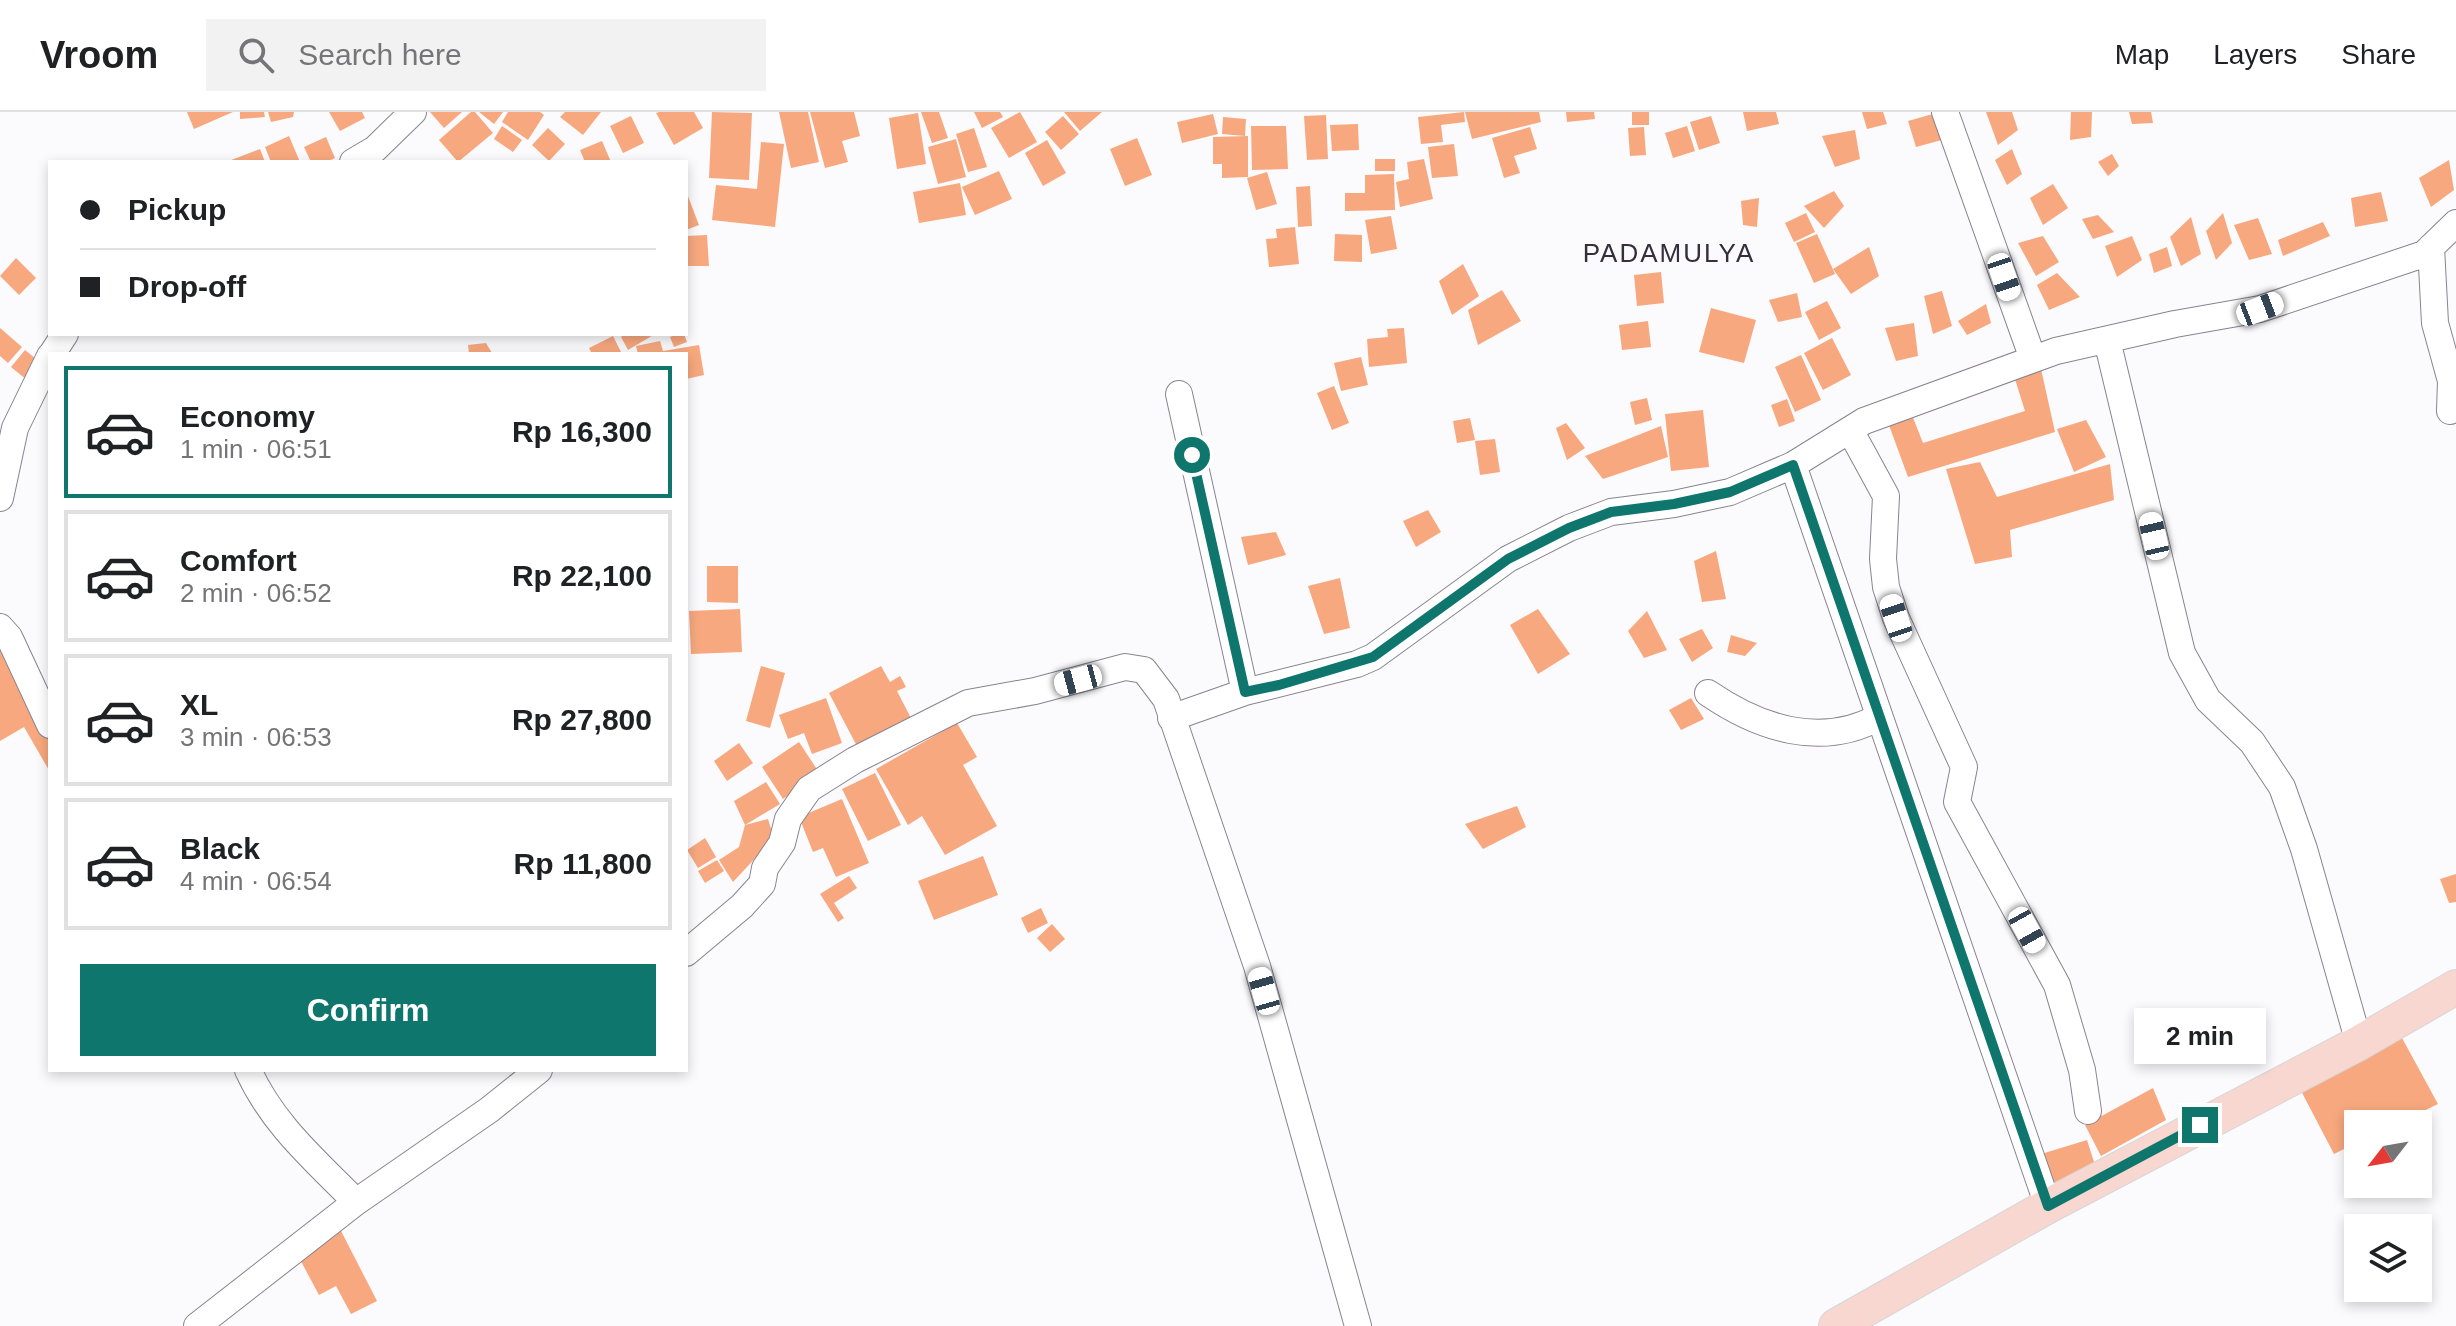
<!DOCTYPE html>
<html lang="en">
<head>
<meta charset="utf-8">
<style>
	:root { --surface:#fff; --page:#f2f2f2; --text:#202124; --muted:#757577; --line:#e0e0e0; --accent:#0f766e }
	body { margin:0; font-family:Arial,sans-serif; background:var(--page); color:var(--text); height:100vh; display:flex; flex-direction:column; font-size:30px; white-space:nowrap }
	* { box-sizing:border-box; margin:0 }
	p { font-size:26px; color:var(--muted) }
	.icon { flex:none; width:44px; height:44px; fill:none; stroke:currentColor; stroke-width:2; stroke-linecap:round; stroke-linejoin:round }
	.map { position:relative; flex:1; overflow:hidden }
	.side { position:absolute; left:48px; top:240px; width:640px; height:720px; display:flex; flex-direction:column; background:var(--surface); border-radius:0px; box-shadow:0 4px 12px #0003 }
	.side>* { flex:none }
	.banner { position:absolute; left:48px; top:48px; width:640px; height:176px; border-radius:0px; box-shadow:0 4px 12px #0003; display:grid; align-content:center; height:176px; padding:0 32px; background:var(--surface) }
	.needle { width:52px; rotate:239deg }
	.buttons { position:absolute; left:2344px; top:998px; display:grid; gap:16px }
	.buttons a { display:grid; place-items:center; width:88px; height:88px; border-radius:0px; background:var(--surface); box-shadow:0 4px 12px #0003; font-size:40px }
	.end { position:absolute; width:36px; height:36px; margin:-18px; border:10px solid #0f766e; background:#fff; box-shadow:0 0 0 4px #fff }
	.from { border-radius:50% }
	.bubble { position:absolute; height:56px; border-radius:0px; background:var(--surface); box-shadow:0 4px 12px #0003; font-size:26px; font-weight:600; line-height:56px; text-align:center }
	.car { position:absolute; width:24px; height:48px; margin:-24px -12px; border-radius:10px; box-shadow:0 0 6px 2px #0007; background:linear-gradient(#fff 24%,#345 0 40%,#fff 0 76%,#345 0 86%,#fff 0) }
	.banner b { display:flex; align-items:center; gap:28px; height:76px; font-size:30px }
	.banner b+b { border-top:2px solid var(--line) }
	.banner i { width:20px; height:20px; background:var(--text) }
	ul { padding:14px 0 0; list-style:none }
	li { display:flex; align-items:center; gap:24px; height:132px; margin:0 16px 12px; padding:0 16px; border:4px solid var(--line); border-radius:0px }
	li div { flex:1 }
	li b { display:block; font-size:30px }
	li em { font-style:normal; font-weight:600 }
	li.current { border-color:var(--accent) }
	li>.icon { width:72px; height:72px; stroke-width:1.5 }
	.cta { display:flex; gap:16px; margin-top:auto; padding:16px 32px }
	.cta a { flex:1; height:92px; border-radius:0px; background:var(--accent); color:#fff; font-size:32px; font-weight:600; line-height:92px; text-align:center }
	header { display:flex; align-items:center; gap:48px; box-sizing:border-box; height:112px; padding:0 40px; background:var(--surface); border-bottom:2px solid var(--line) }
	header strong { font-size:38px }
	nav { display:flex; gap:44px; margin-inline-start:auto; font-size:28px }
	.search { width:560px; height:72px; background:var(--page); display:flex; align-items:center; gap:20px; box-sizing:border-box; padding:0 28px; border-radius:0px; color:var(--muted); font-size:30px }
	.map>svg:first-child { display:block }
	.building { fill:#f7a87e }
	.lines { fill:none; stroke-linecap:round; stroke-linejoin:round }
	.minor-casing { stroke:#898391; stroke-width:28 }
	.major-casing { stroke:#d6d6d7; stroke-width:36 }
	.minor { stroke:#fff; stroke-width:26 }
	.major { stroke:#f8d7d0; stroke-width:34 }
	.route { stroke:#0f766e; stroke-width:10 }
	.labels { text-anchor:middle; stroke-width:8; stroke-linejoin:round; paint-order:stroke }
	.quarter-label { font-size:26px; letter-spacing:2px; fill:#342f3b; stroke:#fbfafd }
</style>
</head>
<body>
<header>
<strong>Vroom</strong>
<div class="search"><svg class="icon" aria-label="search" viewBox="0 0 24 24"><circle cx="10" cy="10" r="6"/><path d="M15 15l6 6"/></svg>Search here</div>
<nav><a>Map</a><a>Layers</a><a>Share</a></nav>
</header>
<div class="map">
<svg width="2456" height="1214" viewBox="0 0 2456 1214">
	<rect width="100%" height="100%" fill="#fbfafd"/>
	<path class="building" d="M187,0H233L194,17Z
		M240,0H264L265,5L240,7Z
		M268,0H294L293,5L271,10Z
		M329,0H362L365,6L340,19Z
		M430,0H462L444,16Z
		M471,0H475L493,21L458,50L439,28Z
		M479,0H503L494,12Z
		M508,0H540L544,3L528,28L502,10Z
		M565,0H601L583,23L560,5Z
		M659,0H694L703,16L674,33L656,1Z
		M712,0L752,1L749,68L709,66Z
		M779,0H808L819,50L791,56Z
		M810,0H854L860,24L842,29L848,50L825,56Z
		M921,0H939L948,26L932,31Z
		M974,0H1000L1003,5L982,16Z
		M1020,0L1037,30L1009,46L991,16Z
		M1064,0H1102L1080,19Z
		M1464,0L1465,10L1441,13L1443,30L1421,32L1418,5Z
		M1465,0H1539L1541,10L1472,27Z
		M1566,0H1594L1595,7L1567,10Z
		M1632,0H1649V13H1632Z
		M1743,0H1776L1779,12L1747,19Z
		M1862,0H1883L1887,12L1867,17Z
		M1940,0L1949,26L1916,35L1908,9Z
		M1986,0H2012L2018,18L1998,33Z
		M2071,0H2092L2091,25L2070,28Z
		M2129,0H2151L2153,11L2132,12Z
		M918,1L926,52L897,57L889,6Z
		M1213,2L1218,22L1182,31L1177,10Z
		M1326,3L1328,47L1307,48L1304,4Z
		M631,4L644,31L623,41L610,14Z
		M1063,4L1079,22L1061,38L1045,20Z
		M1711,4L1720,31L1699,38L1690,10Z
		M1223,5L1246,7L1245,24L1222,22Z
		M1358,12L1359,38L1332,39L1330,13Z
		M502,14L522,28L513,40L494,27Z
		M1251,14H1286L1288,57L1252,58Z
		M1687,14L1695,39L1673,46L1665,21Z
		M1530,15L1537,37L1514,44L1520,61L1504,66L1492,26Z
		M1644,15L1646,43L1630,44L1628,16Z
		M548,16L565,32L549,49L532,33Z
		M974,16L987,55L968,60L956,22Z
		M1855,18L1860,47L1835,55L1822,24Z
		M289,24L300,50H271L265,35Z
		M1248,24V65L1222,66V52H1213V25Z
		M326,25L335,46L326,50H311L304,35Z
		M1137,26L1152,63L1125,74L1110,37Z
		M956,27L966,65L938,72L928,35Z
		M1047,28L1066,61L1043,74L1025,41Z
		M602,29L611,50H585L580,38Z
		M761,30L784,32L775,115L712,108L716,73L757,77Z
		M1454,32L1458,64L1432,66L1428,35Z
		M260,37L265,50H226Z
		M2012,37L2022,62L2007,73L1995,48Z
		M2112,42L2119,54L2108,64L2098,50Z
		M1375,47H1395V59H1375Z
		M1424,47L1433,87L1400,95L1396,70L1409,67L1407,50Z
		M2449,48L2454,78L2431,95L2419,66Z
		M999,59L1012,87L975,103L962,75Z
		M1267,60L1277,92L1256,98L1247,66Z
		M1394,62L1395,98L1345,99V81H1365V63Z
		M960,71L966,103L919,111L913,80Z
		M2053,72L2068,96L2043,113L2030,86Z
		M1310,74L1312,114L1298,115L1296,75Z
		M686,79L699,113L686,118Z
		M1834,79L1844,94L1824,116L1804,94Z
		M2381,80L2388,109L2355,115L2351,86Z
		M1759,86L1757,115L1743,113L1741,89Z
		M1806,101L1815,120L1794,130L1785,111Z
		M2223,101L2232,131L2216,148L2206,119Z
		M2098,103L2114,120L2093,127L2082,107Z
		M1391,104L1397,137L1371,142L1365,108Z
		M2191,105L2201,142L2181,154L2170,125Z
		M2258,106L2272,142L2249,148L2234,113Z
		M2323,110L2330,124L2283,144L2278,128Z
		M1295,115L1299,152L1269,155L1266,127L1277,126L1276,117Z
		M1335,122L1362,123V150L1334,149Z
		M1817,122L1835,162L1814,171L1796,131Z
		M707,123L709,154H686V124Z
		M2043,124L2059,150L2036,164L2018,131Z
		M2132,124L2142,148L2117,165L2105,134Z
		M1869,135L1879,164L1851,182L1833,157Z
		M2167,135L2172,154L2154,161L2149,142Z
		M16,146L36,166L19,183L0,164Z
		M1463,152L1479,184L1452,203L1439,169Z
		M1661,160L1664,191L1637,194L1634,163Z
		M2057,161L2080,185L2049,198L2037,173Z
		M1502,178L1521,209L1478,233L1468,198Z
		M1942,179L1952,214L1933,222L1924,184Z
		M1797,181L1802,205L1778,210L1769,188Z
		M1827,189L1841,216L1819,228L1805,200Z
		M1986,192L1991,211L1967,223L1958,209Z
		M1711,196L1756,208L1744,251L1699,240Z
		M1648,209L1651,235L1622,238L1619,213Z
		M1914,211L1918,244L1896,249L1885,216Z
		M0,216L22,235L8,251L0,244Z
		M1404,216L1407,251L1369,255L1367,227L1388,225L1387,217Z
		M625,222H655L628,238L621,225Z
		M677,222H684L687,230L674,235L670,225Z
		M613,224L622,242H592L589,236Z
		M1832,226L1851,263L1823,278L1804,241Z
		M660,229L663,239L699,233L704,263L686,267V242H638L636,234Z
		M486,231L492,241L469,242L468,233Z
		M25,238L41,251L27,268L11,255Z
		M1801,243L1821,288L1795,300L1775,255Z
		M1361,245L1368,273L1341,279L1334,251Z
		M2041,257L2055,320L1908,365L1886,305L1910,298L1923,331L2025,299L2014,264Z
		M1334,274L1349,311L1332,318L1317,281Z
		M1647,286L1652,308L1635,313L1630,290Z
		M1787,287L1795,309L1779,315L1771,293Z
		M1703,298L1709,355L1671,359L1665,302Z
		M1470,306L1475,328L1457,331L1453,309Z
		M2086,308L2106,345L2074,360L2057,317Z
		M1566,311L1585,336L1567,348L1556,316Z
		M1661,314L1668,345L1603,367L1585,344Z
		M1495,327L1500,360L1480,363L1475,329Z
		M1980,350L1997,385L2110,352L2114,388L2010,418L2012,445L1975,452L1946,357Z
		M1428,398L1441,420L1416,435L1403,409Z
		M1276,420L1286,443L1248,453L1241,425Z
		M1716,439L1726,487L1702,490L1694,449Z
		M707,454H738V491L707,490Z
		M1340,466L1350,516L1324,522L1308,474Z
		M740,497L742,540L691,542L689,499Z
		M1538,497L1570,542L1538,562L1510,513Z
		M1647,499L1667,538L1644,546L1628,519Z
		M1702,517L1713,536L1692,550L1679,527Z
		M1731,523L1757,531L1745,544L1727,540Z
		M0,530L50,596V660L24,615L0,629Z
		M761,554L785,561L770,616L746,609Z
		M881,554L890,570L900,564L906,575L897,579L913,610L859,638L829,581Z
		M826,586L842,631L812,642L804,621L788,627L779,603Z
		M1691,586L1704,607L1681,618L1669,598Z
		M957,611L977,645L963,653L997,714L945,743L922,704L908,713L876,657Z
		M799,630L820,662L783,687L762,655Z
		M739,631L753,651L727,669L714,649Z
		M875,661L901,713L868,729L842,677Z
		M766,670L780,692L745,713L768,707L774,726L733,770L719,748L739,735L745,713L734,689Z
		M842,687L869,751L836,765L823,736L813,740L799,705Z
		M1517,694L1526,715L1483,737L1465,712Z
		M705,726L716,745L698,756L687,738Z
		M983,744L998,783L934,808L918,769Z
		M717,748L724,759L705,771L698,759Z
		M2456,762V790L2449,791L2440,767Z
		M849,764L857,776L834,791L844,806L838,810L820,782Z
		M1041,796L1048,811L1028,821L1021,806Z
		M1052,812L1065,827L1050,840L1037,826Z
		M2402,926L2438,992L2397,1012H2358V1030L2334,1042L2299,975Z
		M2153,976L2166,1008L2101,1044L2085,1013Z
		M2087,1028L2095,1053L2053,1072L2038,1043Z
		M340,1117L377,1189L351,1202L336,1174L319,1183L296,1140Z"/>
	<g class="lines">
		<g class="minor-casing">
			<path id="minor" d="M1945,0L2033,247
				M353,50L375,37L413,0
				M2431,135L2435,211L2451,269L2450,299
				M2107,228L2182,541L2208,588L2252,630L2282,675L2304,737L2359,931
				M52,242L65,222
				M1179,282L1245,580
				M1850,318L1886,384L1883,447L1886,475L1896,506L1964,655L1957,690L2057,873L2082,958L2088,999
				M1793,353L2048,1094
				M0,386L15,316L50,244
				M0,515L9,525L50,613
				M1708,581C1759,616 1821,637 1879,605
				M1171,606L1245,580L1357,552L1373,545L1508,447L1569,416L1611,400L1674,392L1730,380L1793,353L1864,309L2056,239L2175,212L2260,197L2424,142L2456,111
				M686,841L742,794L762,772L765,756L782,731L788,707L809,677L855,648L968,591L1035,579L1125,555L1144,558L1166,587L1257,854L1358,1214
				M248,958C273,1013 315,1048 356,1090
				M197,1214L356,1090L489,998L539,958"/>
		</g>
		<g class="major-casing">
			<path id="major" d="M1836,1214L2048,1094L2359,931L2456,875"/>
		</g>
		<use href="#minor" class="minor"/>
		<use href="#major" class="major"/>
	</g>
	<g class="lines">
		<path class="route" d="M1192,343L1245,580L1279,573L1373,545L1508,447L1569,416L1611,400L1674,392L1730,380L1793,353L2048,1094L2200,1013"/>
	</g>
	<g class="labels">
		<g class="quarter-label">
			<text x="1669" y="150">PADAMULYA</text>
		</g>
	</g>
</svg>
<div class="buttons">
<a><svg class="needle" viewBox="-14 -14 28 28"><path d="M0-13l5 13h-10z" fill="#e53935"/><path d="M0 13l5-13h-10z" fill="#757577"/></svg></a>
<a><svg class="icon" aria-label="layers" viewBox="0 0 24 24"><path d="M12 4l9 5-9 5-9-5zM3 14l9 5 9-5"/></svg></a>
</div>
<i class="end from" style="left:1192px;top:343px"></i>
<i class="end" style="left:2200px;top:1013px"></i>
<div class="bubble" style="left:2134px;top:896px;width:132px">2 min</div>
<i class="car" style="left:2004px;top:165px;rotate:161deg"></i>
<i class="car" style="left:2260px;top:197px;rotate:69deg"></i>
<i class="car" style="left:2154px;top:424px;rotate:347deg"></i>
<i class="car" style="left:1896px;top:506px;rotate:342deg"></i>
<i class="car" style="left:1078px;top:568px;rotate:255deg"></i>
<i class="car" style="left:2027px;top:818px;rotate:151deg"></i>
<i class="car" style="left:1264px;top:879px;rotate:344deg"></i>
<div class="banner">
<b><i class="from"></i>Pickup</b>
<b><i></i>Drop-off</b>
</div>
<section class="side">
<ul>
<li class="current"><svg class="icon" aria-label="car" viewBox="0 0 24 24"><path d="M5 17H2v-5l4-1 3-4h7l3 4 3 1v5h-3M9 17h6M6 11h13"/><circle cx="7" cy="17" r="2"/><circle cx="17" cy="17" r="2"/></svg><div><b>Economy</b><p>1 min · 06:51</p></div><em>Rp 16,300</em></li>
<li><svg class="icon" aria-label="car" viewBox="0 0 24 24"><path d="M5 17H2v-5l4-1 3-4h7l3 4 3 1v5h-3M9 17h6M6 11h13"/><circle cx="7" cy="17" r="2"/><circle cx="17" cy="17" r="2"/></svg><div><b>Comfort</b><p>2 min · 06:52</p></div><em>Rp 22,100</em></li>
<li><svg class="icon" aria-label="car" viewBox="0 0 24 24"><path d="M5 17H2v-5l4-1 3-4h7l3 4 3 1v5h-3M9 17h6M6 11h13"/><circle cx="7" cy="17" r="2"/><circle cx="17" cy="17" r="2"/></svg><div><b>XL</b><p>3 min · 06:53</p></div><em>Rp 27,800</em></li>
<li><svg class="icon" aria-label="car" viewBox="0 0 24 24"><path d="M5 17H2v-5l4-1 3-4h7l3 4 3 1v5h-3M9 17h6M6 11h13"/><circle cx="7" cy="17" r="2"/><circle cx="17" cy="17" r="2"/></svg><div><b>Black</b><p>4 min · 06:54</p></div><em>Rp 11,800</em></li>
</ul>
<div class="cta"><a>Confirm</a></div>
</section>
</div>
</body>
</html>
